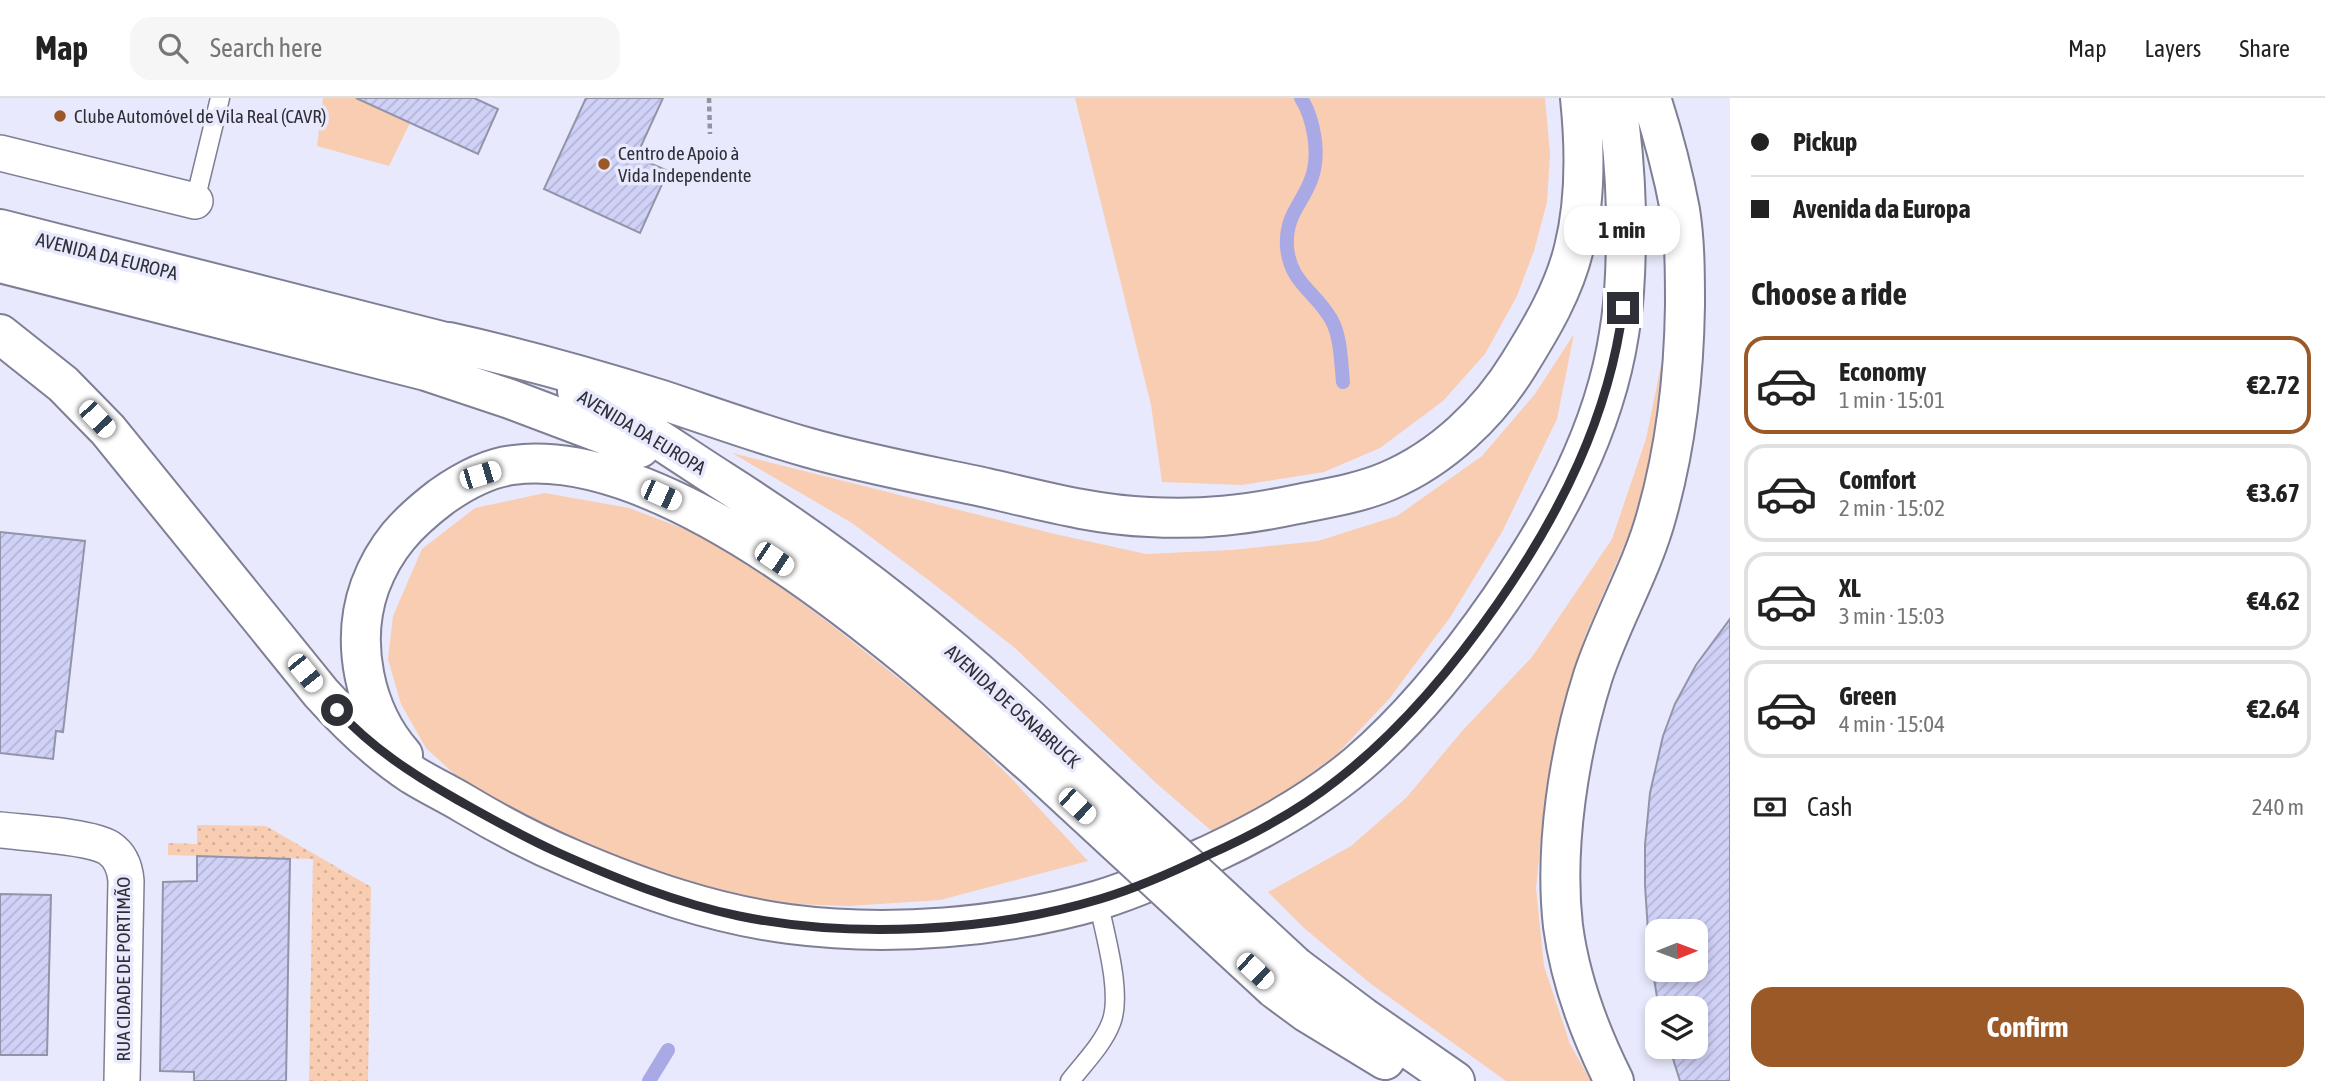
<!DOCTYPE html>
<html lang="en">
<head>
<meta charset="utf-8">
<style>
	:root { --surface:#fff; --page:#f6f6f6; --text:#222; --muted:#767676; --line:#e0e0e0; --accent:#9c5928 }
	body { margin:0; font-family:"Asap Condensed",sans-serif; background:var(--page); color:var(--text); height:100vh; display:flex; flex-direction:column; font-size:26px; white-space:nowrap }
	* { box-sizing:border-box; margin:0 }
	p { font-size:23px; color:var(--muted) }
	.icon { flex:none; width:38px; height:38px; fill:none; stroke:currentColor; stroke-width:2; stroke-linecap:round; stroke-linejoin:round }
	.map { position:relative; flex:1; overflow:hidden }
	.side { display:flex; flex-direction:column; background:var(--surface); width:595px }
	.side>* { flex:none }
	.banner { display:grid; align-content:center; height:154px; padding:0 21px; background:var(--surface) }
	.needle { width:46px; rotate:89deg }
	.fabs { position:absolute; left:1645px; top:821px; display:grid; gap:14px }
	.fabs a { display:grid; place-items:center; width:63px; height:63px; border-radius:14px; background:var(--surface); box-shadow:0 4px 10px #0003; font-size:35px }
	.end { position:absolute; width:32px; height:32px; margin:-16px; border:9px solid #2f2f38; background:#fff; box-shadow:0 0 0 4px #fff }
	.from { border-radius:50% }
	.bubble { position:absolute; height:49px; border-radius:21px; background:var(--surface); box-shadow:0 4px 10px #0003; font-size:23px; font-weight:700; line-height:49px; text-align:center }
	.car { position:absolute; width:21px; height:42px; margin:-21px -10px; border-radius:9px; box-shadow:0 0 5px 2px #0007; background:linear-gradient(#fff 24%,#345 0 40%,#fff 0 76%,#345 0 86%,#fff 0) }
	.banner b { display:flex; align-items:center; gap:24px; height:66px; font-size:26px }
	.banner b+b { border-top:2px solid var(--line) }
	.banner i { width:18px; height:18px; background:var(--text) }
	ul { padding:0; list-style:none }
	li { display:flex; align-items:center; gap:21px; height:98px; margin:0 14px 10px; padding:0 7px; border:4px solid var(--line); border-radius:21px }
	li div { flex:1 }
	li b { display:block; font-size:26px }
	li em { font-style:normal; font-weight:700 }
	li.current { border-color:var(--accent) }
	li>.icon { width:63px; height:63px; stroke-width:1.5 }
	h2 { padding:0 21px; font-size:32px; line-height:84px }
	.pay { display:flex; align-items:center; gap:18px; height:77px; padding:0 21px; font-size:26px }
	.pay p { margin-inline-start:auto }
	.button { display:flex; gap:14px; margin-top:auto; padding:14px 21px }
	.button a { flex:1; height:80px; border-radius:21px; background:var(--accent); color:#fff; font-size:28px; font-weight:700; line-height:80px; text-align:center }
	header { display:flex; align-items:center; gap:42px; box-sizing:border-box; height:98px; padding:0 35px; background:var(--surface); border-bottom:2px solid var(--line) }
	header strong { font-size:33px }
	nav { display:flex; gap:38px; margin-inline-start:auto; font-size:24px }
	.search { width:490px; height:63px; background:var(--page); display:flex; align-items:center; gap:18px; box-sizing:border-box; padding:0 24px; border-radius:21px; color:var(--muted); font-size:26px }
	main { display:flex; flex:1; min-height:0 }
	.map>svg:first-child { display:block }
	.grass { fill:#f8cdb2 }
	.park { fill:url(#park-dots) }
	.lines { fill:none; stroke-linecap:round; stroke-linejoin:round }
	.stream { stroke:#a8a9e5; stroke-width:14 }
	.building { fill:url(#building-hatch); stroke:#9294a9; stroke-width:2; fill-rule:evenodd }
	.lane-casing { stroke:#7e7f95; stroke-width:21 }
	.street-casing { stroke:#7e7f95; stroke-width:38 }
	.secondary-casing { stroke:#7e7f95; stroke-width:42 }
	.path { stroke:#9495a3; stroke-width:4.5; stroke-dasharray:5 3.5; stroke-linecap:butt }
	.lane { stroke:#fff; stroke-width:18 }
	.street { stroke:#fff; stroke-width:35 }
	.secondary { stroke:#fff; stroke-width:38 }
	.secondary-bridge-casing { stroke:#7e7f95; stroke-width:42; stroke-linecap:butt }
	.secondary-bridge { stroke:#fff; stroke-width:38 }
	.route { stroke:#2f2f38; stroke-width:9 }
	.poi-dot { fill:#9c5928; stroke:#e8e9fc; stroke-width:2.5 }
	.labels { text-anchor:middle; stroke-width:7; stroke-linejoin:round; paint-order:stroke }
	.poi-label { font-size:19px; fill:#2f2f38; stroke:#e8e9fc; text-anchor:start }
	.street-label { font-size:19px; fill:#2f2f38; stroke:#e8e9fc }
</style>
</head>
<body>
<header>
<strong>Map</strong>
<div class="search"><svg class="icon" aria-label="search" viewBox="0 0 24 24"><circle cx="10" cy="10" r="6"/><path d="M15 15l6 6"/></svg>Search here</div>
<nav><a>Map</a><a>Layers</a><a>Share</a></nav>
</header>
<main>
<div class="map">
<svg width="1730" height="983" viewBox="0 0 1730 983">
	<defs>
		<pattern id="park-dots" width="8" height="8" patternUnits="userSpaceOnUse" patternTransform="scale(1.75)"><rect width="8" height="8" fill="#f8cdb2"/><path d="M2 2h.1M6 6h.1" fill="none" stroke="#d5b09a" stroke-width="1.8" stroke-linecap="round"/></pattern>
		<pattern id="building-hatch" width="6" height="6" patternUnits="userSpaceOnUse" patternTransform="scale(1.75)"><rect width="6" height="6" fill="#d0d1f7"/><path d="M-1 1l2-2M0 6l6-6M5 7l2-2" fill="none" stroke="#b3b4d4"/></pattern>
	</defs>
	<rect width="100%" height="100%" fill="#e8e9fc"/>
	<path class="grass" d="M323,0H402L410,25L389,68L317,48Z
		M1075,0H1545L1550,55L1547,104L1534,153L1517,198L1485,256L1443,303L1380,350L1324,374L1242,387L1162,384L1151,307Z
		M1574,236L1557,321L1502,434L1451,518L1389,601L1337,656L1284,695L1214,735L1156,685L1015,550L931,484L852,425L732,355L1055,436L1146,456L1232,452L1318,443L1397,418L1482,358L1535,296Z
		M1661,267L1664,315L1646,397L1585,538L1558,637L1543,720L1536,790L1544,868L1570,946L1591,983H1506L1371,886L1304,830L1268,794L1351,748L1406,700L1463,632L1532,559L1612,441L1646,341Z
		M545,395L629,410L695,435L763,476L834,529L956,626L1011,680L1088,763L940,802L849,808L770,805L704,791L614,761L476,696L426,650L401,606L388,561L393,518L422,451L475,410Z"/>
	<path class="park" d="M197,727L266,728L371,789L368,983H309L313,761L168,757V745L197,746Z"/>
	<g class="lines">
		<path class="stream" d="M1301,0C1314,21 1320,55 1312,79C1303,106 1285,116 1287,149C1290,185 1315,193 1331,221C1341,238 1341,265 1343,284
			M649,983L668,952"/>
	</g>
	<path class="building" d="M356,0H474L498,11L478,56Z
		M586,0H663L636,59L668,73L640,135L544,91Z
		M0,434L85,443L63,634L56,633L53,661L0,655Z
		M1730,521V983H1680L1669,948H1696V910H1659L1657,899L1649,849L1645,787V747L1650,695L1663,638L1675,606L1696,567ZM1657,833H1696V872H1657Z
		M197,758L290,761L286,983H194V974L160,973L163,784L197,783Z
		M0,796L51,797L47,957H0Z"/>
	<g class="lines">
		<g class="lane-casing">
			<path id="lane" d="M195,103L220,0
				M1070,983C1084,965 1103,946 1111,925C1123,895 1104,834 1098,802"/>
		</g>
		<g class="street-casing">
			<path id="street" d="M0,55L195,103
				M0,732C25,735 90,738 109,750C121,758 125,770 126,783L122,983"/>
		</g>
		<g class="secondary-casing">
			<path id="secondary" d="M0,131L473,251
				M0,165L426,273L510,301L640,350
				M0,236L63,286L108,332L321,595C349,626 378,654 413,677C429,687 446,695 463,705C498,726 534,745 572,761C642,791 713,816 789,826C889,839 1002,830 1099,802C1138,790 1176,772 1213,755C1264,731 1314,703 1358,666C1413,619 1459,561 1500,502C1555,422 1604,333 1619,236C1626,195 1626,154 1626,113C1625,75 1622,38 1616,0
				M449,244C521,260 592,280 662,302C710,318 757,335 806,349C865,366 926,377 987,390C1040,402 1094,417 1149,419C1202,422 1246,417 1298,406C1328,400 1360,395 1388,383C1442,360 1489,315 1519,266C1542,229 1564,192 1574,150C1586,102 1585,48 1580,0
				M577,293C628,319 674,352 721,382C844,460 954,547 1058,648
				M403,657C364,613 350,544 370,488C385,448 407,425 441,399C462,384 488,370 513,367C678,346 920,568 1037,671
				M1295,868L1363,919L1455,983
				M1275,891L1306,914L1385,962
				M1614,983C1590,935 1570,882 1563,828C1554,749 1569,654 1593,578C1611,523 1642,472 1657,416C1676,348 1684,278 1685,207C1685,176 1685,143 1680,112C1673,75 1663,37 1651,0"/>
		</g>
		<path class="path" d="M709,0L710,36"/>
		<use href="#lane" class="lane"/>
		<use href="#street" class="street"/>
		<use href="#secondary" class="secondary"/>
		<g class="secondary-bridge-casing">
			<path id="secondary-bridge" d="M1058,648L1295,868
				M1037,671L1275,891"/>
		</g>
		<use href="#secondary-bridge" class="secondary-bridge"/>
	</g>
	<g class="lines">
		<path class="route" d="M337,612C372,650 412,676 456,701C490,720 523,739 559,755C617,781 677,805 739,818C851,841 990,834 1100,801C1137,790 1173,774 1208,757C1253,737 1298,713 1337,682C1400,633 1452,571 1498,505C1560,416 1609,319 1623,210"/>
	</g>
	<g class="poi-dot">
		<circle cx="60" cy="18" r="7"/>
		<circle cx="604" cy="66" r="7"/>
	</g>
	<g class="labels">
		<g class="poi-label">
			<text x="74" y="25">Clube Automóvel de Vila Real (CAVR)</text>
			<text x="618" y="62">Centro de Apoio à<tspan x="618" dy="22">Vida Independente</tspan></text>
		</g>
		<g class="street-label">
			<text transform="translate(107 158) rotate(14)" y="7">AVENIDA DA EUROPA</text>
			<text transform="translate(642 334) rotate(31)" y="7">AVENIDA DA EUROPA</text>
			<text transform="translate(1013 608) rotate(42)" y="7">AVENIDA DE OSNABRUCK</text>
			<text transform="translate(123 871) rotate(-90)" y="7">RUA CIDADE DE PORTIMÃO</text>
		</g>
	</g>
</svg>
<div class="fabs">
<a><svg class="needle" viewBox="-14 -14 28 28"><path d="M0-13l5 13h-10z" fill="#e53935"/><path d="M0 13l5-13h-10z" fill="#767676"/></svg></a>
<a><svg class="icon" aria-label="layers" viewBox="0 0 24 24"><path d="M12 4l9 5-9 5-9-5zM3 14l9 5 9-5"/></svg></a>
</div>
<i class="end from" style="left:337px;top:612px"></i>
<i class="end" style="left:1623px;top:210px"></i>
<div class="bubble" style="left:1564px;top:108px;width:116px">1 min</div>
<i class="car" style="left:97px;top:321px;rotate:137deg"></i>
<i class="car" style="left:480px;top:377px;rotate:73deg"></i>
<i class="car" style="left:661px;top:397px;rotate:114deg"></i>
<i class="car" style="left:774px;top:461px;rotate:124deg"></i>
<i class="car" style="left:305px;top:575px;rotate:141deg"></i>
<i class="car" style="left:1077px;top:708px;rotate:133deg"></i>
<i class="car" style="left:1255px;top:873px;rotate:133deg"></i>
</div>
<section class="side">
<div class="banner">
<b><i class="from"></i>Pickup</b>
<b><i></i>Avenida da Europa</b>
</div>
<h2>Choose a ride</h2>
<ul>
<li class="current"><svg class="icon" aria-label="car" viewBox="0 0 24 24"><path d="M5 17H2v-5l4-1 3-4h7l3 4 3 1v5h-3M9 17h6M6 11h13"/><circle cx="7" cy="17" r="2"/><circle cx="17" cy="17" r="2"/></svg><div><b>Economy</b><p>1 min · 15:01</p></div><em>€2.72</em></li>
<li><svg class="icon" aria-label="car" viewBox="0 0 24 24"><path d="M5 17H2v-5l4-1 3-4h7l3 4 3 1v5h-3M9 17h6M6 11h13"/><circle cx="7" cy="17" r="2"/><circle cx="17" cy="17" r="2"/></svg><div><b>Comfort</b><p>2 min · 15:02</p></div><em>€3.67</em></li>
<li><svg class="icon" aria-label="car" viewBox="0 0 24 24"><path d="M5 17H2v-5l4-1 3-4h7l3 4 3 1v5h-3M9 17h6M6 11h13"/><circle cx="7" cy="17" r="2"/><circle cx="17" cy="17" r="2"/></svg><div><b>XL</b><p>3 min · 15:03</p></div><em>€4.62</em></li>
<li><svg class="icon" aria-label="car" viewBox="0 0 24 24"><path d="M5 17H2v-5l4-1 3-4h7l3 4 3 1v5h-3M9 17h6M6 11h13"/><circle cx="7" cy="17" r="2"/><circle cx="17" cy="17" r="2"/></svg><div><b>Green</b><p>4 min · 15:04</p></div><em>€2.64</em></li>
</ul>
<div class="pay"><svg class="icon" aria-label="cash" viewBox="0 0 24 24"><path d="M3 7h18v10H3z"/><circle cx="12" cy="12" r="2"/></svg>Cash<p>240 m</p></div>
<div class="button"><a>Confirm</a></div>
</section>
</main>
</body>
</html>
